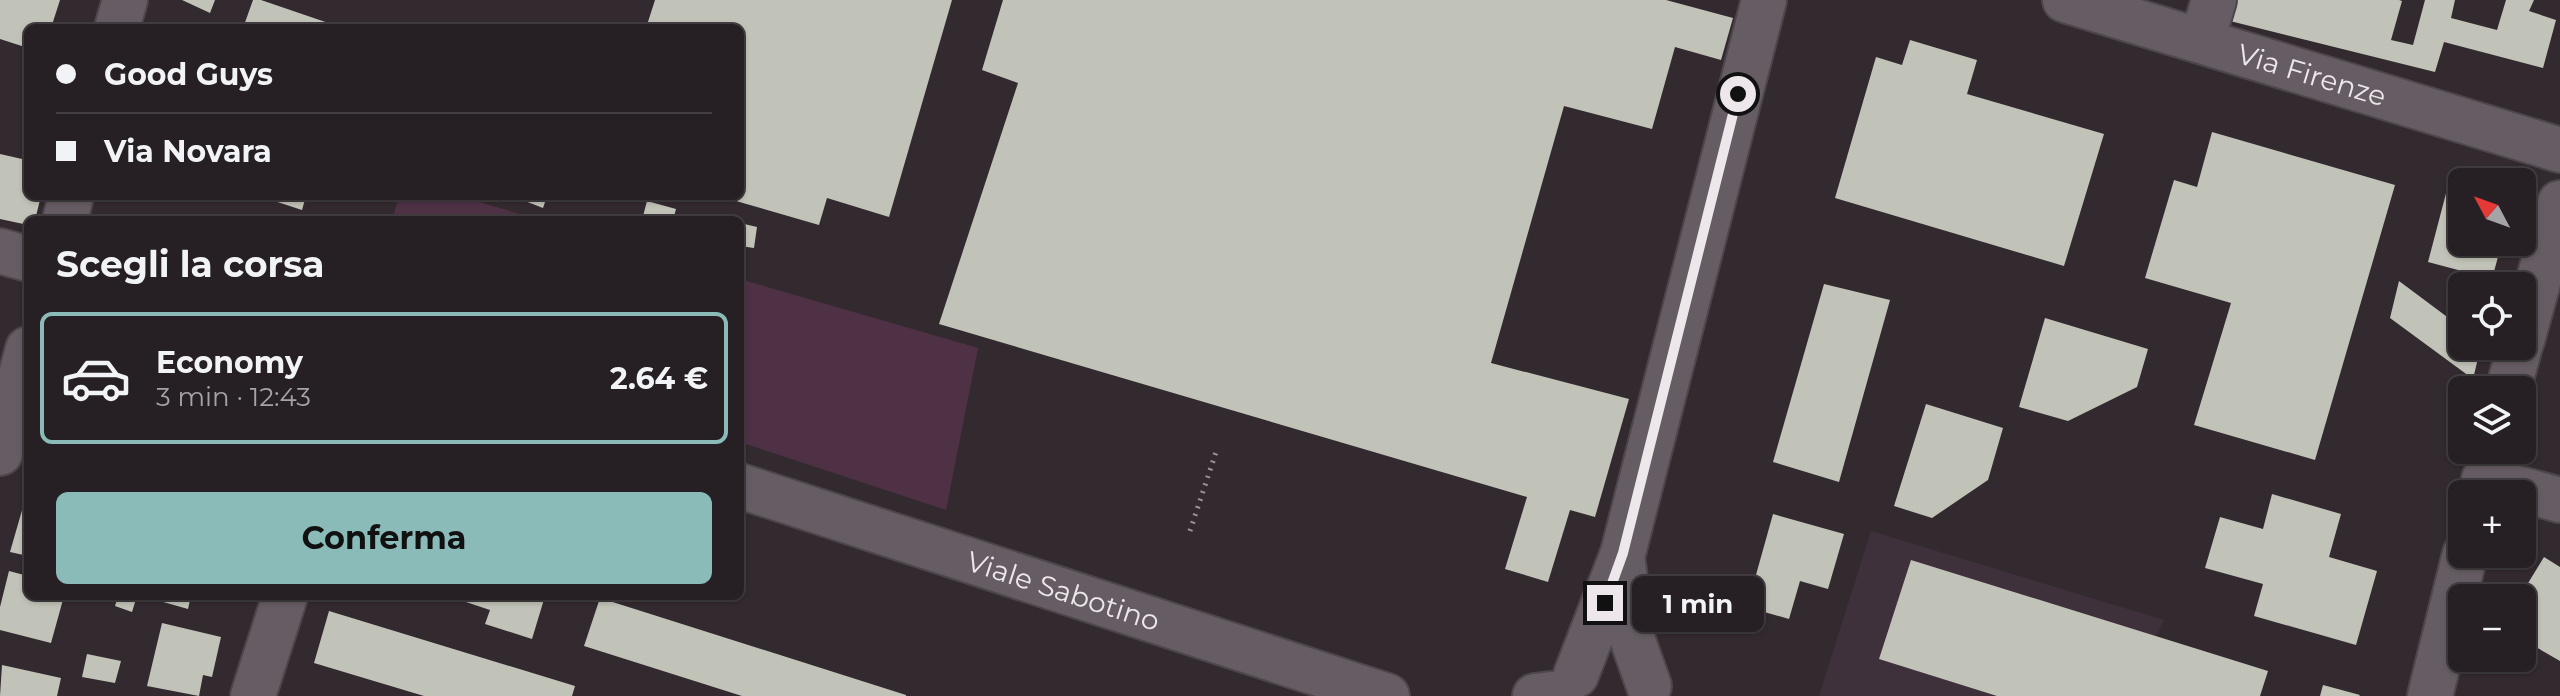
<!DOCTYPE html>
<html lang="it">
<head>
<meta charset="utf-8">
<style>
	:root { --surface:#262024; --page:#322d31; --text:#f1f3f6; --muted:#a4a3a6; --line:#423e41; --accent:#8bbbb9 }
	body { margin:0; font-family:Montserrat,sans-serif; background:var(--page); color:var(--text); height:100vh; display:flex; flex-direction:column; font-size:30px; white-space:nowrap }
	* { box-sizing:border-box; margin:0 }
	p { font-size:26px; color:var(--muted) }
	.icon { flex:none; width:44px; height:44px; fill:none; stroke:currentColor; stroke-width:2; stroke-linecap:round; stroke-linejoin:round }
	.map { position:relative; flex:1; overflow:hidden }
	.sheet { position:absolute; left:24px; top:216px; width:720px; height:384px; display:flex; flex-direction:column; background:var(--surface); border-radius:12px; box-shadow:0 2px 6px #0004,0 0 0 2px var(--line) }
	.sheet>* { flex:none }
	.hud { position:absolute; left:24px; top:24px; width:720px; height:176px; border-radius:12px; box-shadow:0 2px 6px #0004,0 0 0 2px var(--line); display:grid; align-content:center; height:176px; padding:0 32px; background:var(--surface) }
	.needle { width:52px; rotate:311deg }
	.fabs { position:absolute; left:2448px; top:168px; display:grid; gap:16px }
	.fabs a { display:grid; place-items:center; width:88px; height:88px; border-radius:12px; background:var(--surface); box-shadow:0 2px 6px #0004,0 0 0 2px var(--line); font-size:40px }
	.end { position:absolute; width:36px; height:36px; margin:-18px; border:10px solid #ede7eb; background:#111; box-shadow:0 0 0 4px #111 }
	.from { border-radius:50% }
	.bubble { position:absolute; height:56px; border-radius:12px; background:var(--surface); box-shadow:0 2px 6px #0004,0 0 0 2px var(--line); font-size:26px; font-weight:700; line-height:56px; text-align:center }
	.hud b { display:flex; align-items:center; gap:28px; height:76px; font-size:30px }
	.hud b+b { border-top:2px solid var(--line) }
	.hud i { width:20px; height:20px; background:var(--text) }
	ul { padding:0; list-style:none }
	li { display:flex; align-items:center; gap:24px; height:132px; margin:0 16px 12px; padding:0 16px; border:4px solid transparent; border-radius:12px }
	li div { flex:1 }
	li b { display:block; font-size:30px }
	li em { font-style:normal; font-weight:700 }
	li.active { border-color:var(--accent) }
	li>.icon { width:72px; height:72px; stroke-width:1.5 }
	h2 { padding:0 32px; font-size:36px; line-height:96px }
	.primary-button { display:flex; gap:16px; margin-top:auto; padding:16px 32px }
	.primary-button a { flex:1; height:92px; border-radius:12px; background:var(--accent); color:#111; font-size:32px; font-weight:700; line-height:92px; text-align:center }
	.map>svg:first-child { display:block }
	.built { fill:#3f313b }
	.green { fill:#4f3146 }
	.building { fill:#c2c3b8 }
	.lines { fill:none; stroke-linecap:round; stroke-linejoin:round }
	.minor-casing { stroke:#4d464b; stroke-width:48 }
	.path { stroke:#989196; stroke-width:5; stroke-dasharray:2 6; stroke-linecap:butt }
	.minor { stroke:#665c63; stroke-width:44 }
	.route { stroke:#ede7eb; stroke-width:10 }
	.labels { text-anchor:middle; stroke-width:8; stroke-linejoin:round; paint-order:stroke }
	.street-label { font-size:28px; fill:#ede7eb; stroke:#181417 }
</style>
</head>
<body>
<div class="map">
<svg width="2560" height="696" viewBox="0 0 2560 696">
	<rect width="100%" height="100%" fill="#332a30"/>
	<path class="built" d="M1871,531L2164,620L2156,636L2137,696H1819Z"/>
	<path class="green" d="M399,196H459L540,220H392Z
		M740,279L978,348L946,510L740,442Z"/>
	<path class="building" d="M0,0H60L51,28H28V48L0,39Z
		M182,0H215L210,13Z
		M253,0H261L343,28H243Z
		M655,0H952L889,217L827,198L819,225L722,197L740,196V28H646Z
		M1003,0H1666L1733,18L1721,60L1675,47L1652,129L1564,106L1491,363L1629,399L1595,517L1570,510L1548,582L1505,569L1527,497L939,324L1018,83L982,70Z
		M2228,0H2399L2402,1L2391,40L2413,45L2425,0H2455L2451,18L2497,30L2506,0H2534L2529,11L2556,20L2543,68L2444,42L2435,72L2222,19Z
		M1910,40L1977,60L1967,94L2104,134L2064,266L1835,198L1876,57L1902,65Z
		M2212,132L2395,185L2315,460L2194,425L2231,303L2145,278L2174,180L2197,187Z
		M25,145L28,146V196H41L35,220H28V225L0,219V154L22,159Z
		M2449,182L2462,185V242H2502L2492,279L2428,262Z
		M259,196H306L302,210Z
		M512,196H547L543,208Z
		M647,201L676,209L673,220H642Z
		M707,214L725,219L724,220H706Z
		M740,223L757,227L754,248L740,246Z
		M2399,281L2462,328V346H2481L2473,379L2390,318Z
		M1824,284L1890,300L1839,482L1773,462Z
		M2045,318L2148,349L2137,387L2068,421L2019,407Z
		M1926,404L2003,428L1988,480L1932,518L1894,506Z
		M27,493H28V556L10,552Z
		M2272,494L2341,514L2329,557L2377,571L2356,645L2254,616L2263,584L2205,568L2220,517L2263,529Z
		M1773,514L1844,534L1828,589L1800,581L1789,619L1747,607Z
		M2544,557L2560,567V661L2522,639V598H2519Z
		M1911,560L2268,671L2260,696H1997L1879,659Z
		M9,571L28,576V596H64L51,643L0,630V607Z
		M118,596H137L132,612L115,606Z
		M142,596H191L188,609Z
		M448,596H545L532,639L485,624L490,610Z
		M600,598L906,695V696H742L584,646Z
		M329,611L575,686L572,696H424L314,663Z
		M162,623L221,637L212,677L203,675L199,696L147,686Z
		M87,654L121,661L115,683L82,677Z
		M2,665L61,678L57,696H0Z
		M2323,685L2360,695L2359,696H2320Z"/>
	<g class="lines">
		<g class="minor-casing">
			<g id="minor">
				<path id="s1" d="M2065,0L2560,150"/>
				<path d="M117,28L125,0"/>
				<path d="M2202,40L2214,0"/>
				<path d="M65,220L71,196"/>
				<path d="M0,251L28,259"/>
				<path d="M2522,340L2560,203"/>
				<path d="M2508,390L2520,346"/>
				<path d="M0,453L28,349"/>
				<path d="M2484,479L2560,500"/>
				<path id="s2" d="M740,486L1387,696"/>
				<path d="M1623,563L1633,641L1649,686"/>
				<path d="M1576,675L1623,553L1764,0"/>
				<path d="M253,696L285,596"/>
				<path d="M1535,696L1551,694"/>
				<path d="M2430,696L2465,554"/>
			</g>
		</g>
		<path class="path" d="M2523,450L2530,421
			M1190,531L1216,452"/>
		<use href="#minor" class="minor"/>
	</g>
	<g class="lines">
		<path class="route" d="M1605,603L1623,553L1738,94"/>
	</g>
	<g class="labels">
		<g class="street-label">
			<text dy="10" stroke="none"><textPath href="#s1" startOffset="258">Via Firenze</textPath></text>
			<text dy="10" stroke="none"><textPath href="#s2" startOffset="340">Viale Sabotino</textPath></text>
		</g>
	</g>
</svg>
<div class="fabs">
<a><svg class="needle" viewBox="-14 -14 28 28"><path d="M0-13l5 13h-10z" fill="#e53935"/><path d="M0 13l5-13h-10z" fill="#a4a3a6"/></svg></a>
<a><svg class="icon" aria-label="locate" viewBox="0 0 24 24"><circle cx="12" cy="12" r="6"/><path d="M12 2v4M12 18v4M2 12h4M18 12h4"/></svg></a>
<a><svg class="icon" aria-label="layers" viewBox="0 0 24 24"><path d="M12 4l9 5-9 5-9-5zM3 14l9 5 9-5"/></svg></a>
<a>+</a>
<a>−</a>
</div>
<i class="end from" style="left:1738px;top:94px"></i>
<i class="end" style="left:1605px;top:603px"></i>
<div class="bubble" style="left:1632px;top:576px;width:132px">1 min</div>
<div class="hud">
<b><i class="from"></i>Good Guys</b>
<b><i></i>Via Novara</b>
</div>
<section class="sheet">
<h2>Scegli la corsa</h2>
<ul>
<li class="active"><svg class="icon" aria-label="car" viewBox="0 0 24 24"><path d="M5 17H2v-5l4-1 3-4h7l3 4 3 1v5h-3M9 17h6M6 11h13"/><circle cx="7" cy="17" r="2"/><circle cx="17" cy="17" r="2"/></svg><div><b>Economy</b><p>3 min · 12:43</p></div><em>2.64 €</em></li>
</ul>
<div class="primary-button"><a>Conferma</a></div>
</section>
</div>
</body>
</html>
